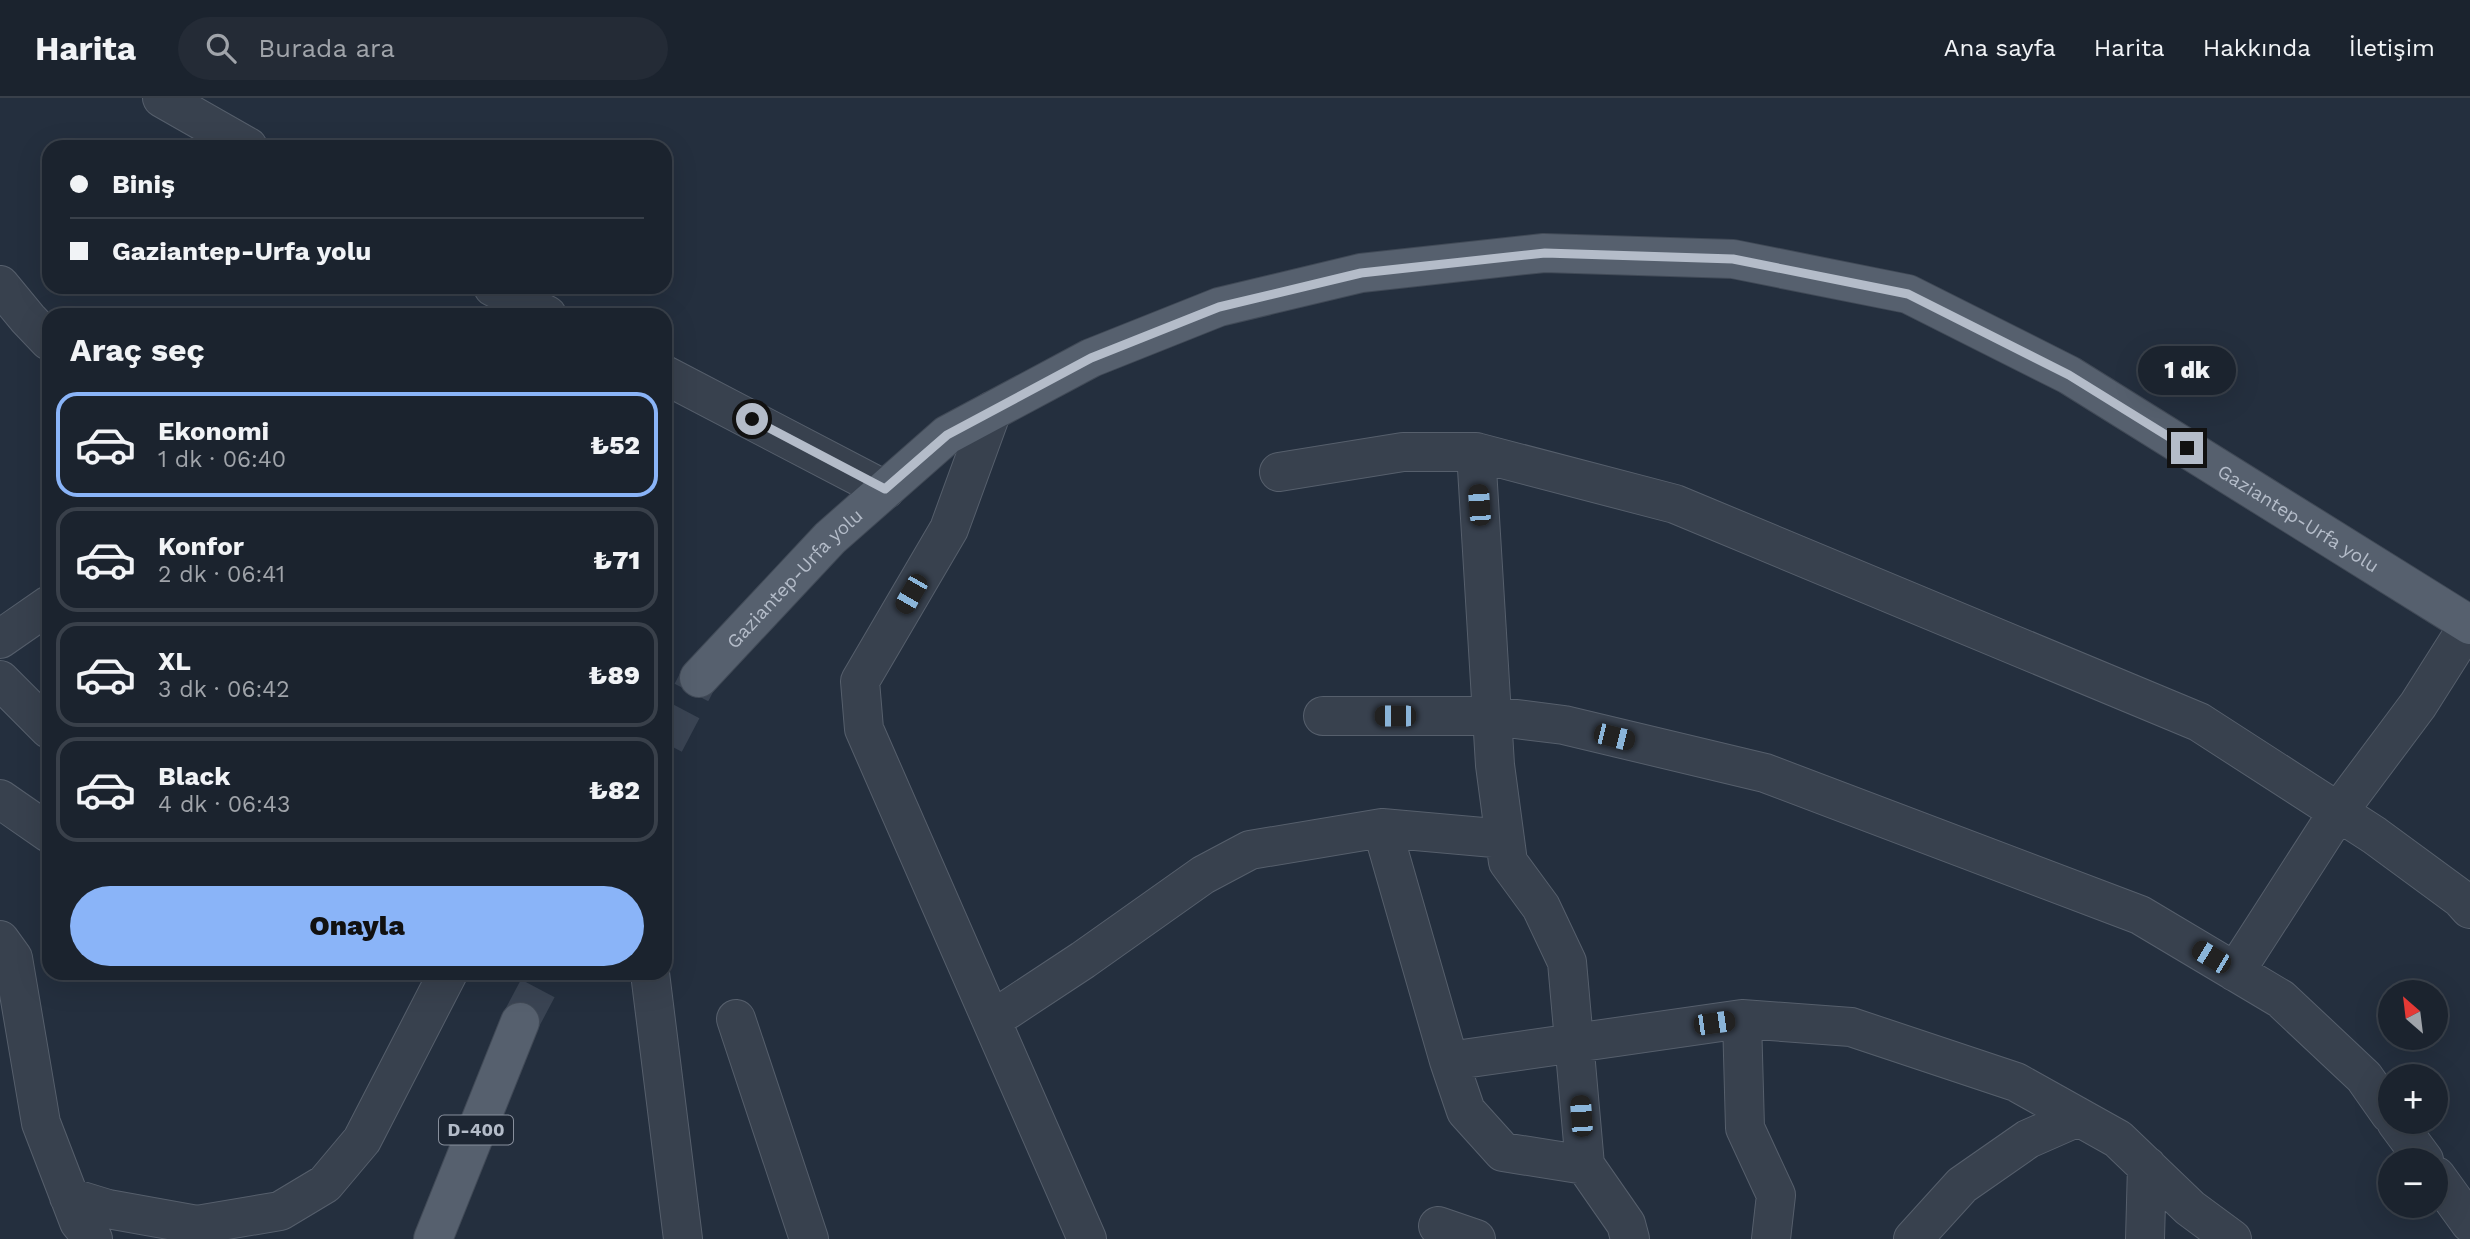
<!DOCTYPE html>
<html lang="tr">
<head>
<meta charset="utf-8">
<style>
	:root { --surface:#1b232e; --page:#242b36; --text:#f1f3f6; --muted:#a0a4aa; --line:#39404a; --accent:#8ab4f8 }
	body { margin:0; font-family:"Work Sans",sans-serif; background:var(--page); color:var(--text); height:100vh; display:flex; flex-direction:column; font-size:26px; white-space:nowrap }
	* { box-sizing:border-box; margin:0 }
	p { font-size:23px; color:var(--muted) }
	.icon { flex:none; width:38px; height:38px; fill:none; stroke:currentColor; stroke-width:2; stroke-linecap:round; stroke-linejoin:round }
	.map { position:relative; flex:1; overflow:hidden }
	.drawer { position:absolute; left:42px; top:210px; width:630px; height:672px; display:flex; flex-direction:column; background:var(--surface); border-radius:21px; box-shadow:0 7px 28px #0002,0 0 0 2px var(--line) }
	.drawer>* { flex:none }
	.banner { position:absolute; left:42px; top:42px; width:630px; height:154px; border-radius:21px; box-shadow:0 7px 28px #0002,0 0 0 2px var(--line); display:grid; align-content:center; height:154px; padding:0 28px; background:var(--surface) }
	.needle { width:46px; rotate:332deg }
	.fabs { position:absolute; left:2378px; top:882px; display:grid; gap:14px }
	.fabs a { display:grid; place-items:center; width:70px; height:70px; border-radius:50%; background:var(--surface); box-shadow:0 7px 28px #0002,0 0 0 2px var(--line); font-size:35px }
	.end { position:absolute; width:32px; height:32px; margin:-16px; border:9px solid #b4bcc9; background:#111; box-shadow:0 0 0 4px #111 }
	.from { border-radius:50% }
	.bubble { position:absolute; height:49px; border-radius:24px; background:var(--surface); box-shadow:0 7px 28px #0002,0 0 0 2px var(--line); font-size:23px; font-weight:800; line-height:49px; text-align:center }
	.car { position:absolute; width:21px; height:42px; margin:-21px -10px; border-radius:9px; box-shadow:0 0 5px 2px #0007; background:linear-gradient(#222 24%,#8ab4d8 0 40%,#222 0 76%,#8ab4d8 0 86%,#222 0) }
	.banner b { display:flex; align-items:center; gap:24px; height:66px; font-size:26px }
	.banner b+b { border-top:2px solid var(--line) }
	.banner i { width:18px; height:18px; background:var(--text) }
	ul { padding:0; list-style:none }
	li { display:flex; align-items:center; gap:21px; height:105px; margin:0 14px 10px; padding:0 14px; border:4px solid var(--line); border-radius:21px }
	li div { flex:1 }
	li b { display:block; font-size:26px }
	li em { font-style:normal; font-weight:800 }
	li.selected { border-color:var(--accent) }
	li>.icon { width:63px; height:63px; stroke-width:1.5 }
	h2 { padding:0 28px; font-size:32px; line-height:84px }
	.primary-button { display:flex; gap:14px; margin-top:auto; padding:14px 28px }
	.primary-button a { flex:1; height:80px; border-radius:42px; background:var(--accent); color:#111; font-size:28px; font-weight:800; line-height:80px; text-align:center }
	header { display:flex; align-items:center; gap:42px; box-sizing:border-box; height:98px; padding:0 35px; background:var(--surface); border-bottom:2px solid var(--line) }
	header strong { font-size:33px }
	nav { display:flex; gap:38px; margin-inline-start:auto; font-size:24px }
	.search { width:490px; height:63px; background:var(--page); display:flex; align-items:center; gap:18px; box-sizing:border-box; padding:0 24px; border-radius:38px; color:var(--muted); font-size:26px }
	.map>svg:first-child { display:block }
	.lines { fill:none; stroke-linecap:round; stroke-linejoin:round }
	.primary-tunnel { stroke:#3a4453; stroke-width:38; stroke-dasharray:38 19; stroke-linecap:butt }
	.minor-casing { stroke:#565f6c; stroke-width:40 }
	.primary-casing { stroke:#414a57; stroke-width:40 }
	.minor { stroke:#38414e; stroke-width:38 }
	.primary { stroke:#56606e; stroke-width:38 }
	.route { stroke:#b4bcc9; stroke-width:9 }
	.labels { text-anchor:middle; stroke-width:5; stroke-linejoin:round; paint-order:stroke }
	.shield { fill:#1d2633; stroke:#878f9c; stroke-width:2 }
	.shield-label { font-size:18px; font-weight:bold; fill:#b4bcc9 }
	.street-label { font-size:19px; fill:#b4bcc9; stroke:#1d2633 }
</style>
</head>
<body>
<header>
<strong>Harita</strong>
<div class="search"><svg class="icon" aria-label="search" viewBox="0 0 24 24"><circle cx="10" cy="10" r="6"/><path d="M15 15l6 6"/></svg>Burada ara</div>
<nav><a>Ana sayfa</a><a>Harita</a><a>Hakkında</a><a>İletişim</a></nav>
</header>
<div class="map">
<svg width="2470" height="1141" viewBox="0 0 2470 1141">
	<rect width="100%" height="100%" fill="#242f3e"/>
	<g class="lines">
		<path class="primary-tunnel" d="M665,645L699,580
			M520,924L546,875"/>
		<g class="minor-casing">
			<path id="minor" d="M162,0L248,49
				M0,187L28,221L49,243
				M493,189L547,217
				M665,277L885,392
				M992,313L949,431L860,583L864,631L1087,1141
				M1476,354L1495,667L1508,764L1541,809L1567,864L1585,1067
				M1279,374L1403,354H1476L1675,406L2199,624L2374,737L2461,801L2470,811
				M0,541L49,507
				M0,582L49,631
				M1323,618H1492L1564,627L1765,675L2140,817L2281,901L2364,979L2390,1016
				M0,701L49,735
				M1382,730L1449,963L1466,1013L1503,1054L1585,1067L1626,1126L1630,1141
				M0,842L13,860L41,1025L79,1124L93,1141
				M2235,874L2338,714L2418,607L2470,525
				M650,875L683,1141
				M736,921L809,1141
				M1742,921L1745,1030L1776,1097L1771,1141
				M992,922L1083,862L1203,777L1250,752L1382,730L1505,741
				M1449,963L1742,921L1851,929L2016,984L2118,1041L2190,1110L2232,1141
				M2396,1024L2424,1062
				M2436,1078L2470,1125
				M69,1099L108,1111L197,1127L280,1113L325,1086L362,1042L448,875
				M1438,1128L1476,1141
				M1913,1141L1962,1087L2028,1041L2078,1019
				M2145,1141L2147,1068"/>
		</g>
		<g class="primary-casing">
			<g id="primary">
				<path id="s1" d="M699,580L830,440L947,337L1091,260L1219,209L1361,175L1544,155L1733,161L1908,196L2069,277L2470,527"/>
				<path d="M433,1141L520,924"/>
			</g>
		</g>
		<use href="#minor" class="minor"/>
		<use href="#primary" class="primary"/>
	</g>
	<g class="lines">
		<path class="route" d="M752,321L885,391L947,337L1091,260L1219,209L1361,175L1545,155L1733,161L1908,196L2069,277L2187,350"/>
	</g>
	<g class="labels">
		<rect class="shield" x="439" y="1017.5" width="74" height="29" rx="5"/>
		<g class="shield-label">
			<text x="476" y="1038">D-400</text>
		</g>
		<g class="street-label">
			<text dy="7" stroke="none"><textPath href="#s1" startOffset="1797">Gaziantep-Urfa yolu</textPath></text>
			<text dy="7" stroke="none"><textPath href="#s1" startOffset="138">Gaziantep-Urfa yolu</textPath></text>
		</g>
	</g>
</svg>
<div class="fabs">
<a><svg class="needle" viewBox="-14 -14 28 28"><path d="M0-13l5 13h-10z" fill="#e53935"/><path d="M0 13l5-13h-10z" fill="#a0a4aa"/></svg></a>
<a>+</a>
<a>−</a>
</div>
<i class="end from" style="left:752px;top:321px"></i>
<i class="end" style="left:2187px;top:350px"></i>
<div class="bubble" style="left:2138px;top:248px;width:98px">1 dk</div>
<i class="car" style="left:1479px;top:407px;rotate:356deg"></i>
<i class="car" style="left:911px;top:496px;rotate:210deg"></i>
<i class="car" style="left:1395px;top:618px;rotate:270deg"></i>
<i class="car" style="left:1614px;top:639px;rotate:104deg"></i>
<i class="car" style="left:2211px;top:859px;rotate:301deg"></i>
<i class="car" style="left:1714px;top:925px;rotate:82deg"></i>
<i class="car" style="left:1581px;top:1018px;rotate:356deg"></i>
<div class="banner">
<b><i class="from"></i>Biniş</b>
<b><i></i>Gaziantep-Urfa yolu</b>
</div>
<section class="drawer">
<h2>Araç seç</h2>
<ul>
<li class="selected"><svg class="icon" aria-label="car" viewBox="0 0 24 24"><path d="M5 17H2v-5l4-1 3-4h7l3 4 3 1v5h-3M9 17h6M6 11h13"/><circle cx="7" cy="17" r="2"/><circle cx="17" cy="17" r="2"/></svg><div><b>Ekonomi</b><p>1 dk · 06:40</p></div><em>₺52</em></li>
<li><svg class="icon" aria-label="car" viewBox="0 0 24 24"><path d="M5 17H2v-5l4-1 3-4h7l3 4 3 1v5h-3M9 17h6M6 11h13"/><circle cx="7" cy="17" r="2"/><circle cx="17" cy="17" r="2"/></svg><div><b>Konfor</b><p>2 dk · 06:41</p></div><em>₺71</em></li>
<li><svg class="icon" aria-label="car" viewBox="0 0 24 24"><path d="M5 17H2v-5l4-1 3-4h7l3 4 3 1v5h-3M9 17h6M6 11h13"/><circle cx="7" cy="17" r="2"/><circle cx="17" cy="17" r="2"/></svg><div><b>XL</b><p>3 dk · 06:42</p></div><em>₺89</em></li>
<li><svg class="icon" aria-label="car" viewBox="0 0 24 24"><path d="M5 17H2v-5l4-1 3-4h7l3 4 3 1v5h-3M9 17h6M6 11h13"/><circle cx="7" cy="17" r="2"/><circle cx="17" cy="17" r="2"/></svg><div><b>Black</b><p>4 dk · 06:43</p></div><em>₺82</em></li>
</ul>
<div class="primary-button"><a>Onayla</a></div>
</section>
</div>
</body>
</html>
